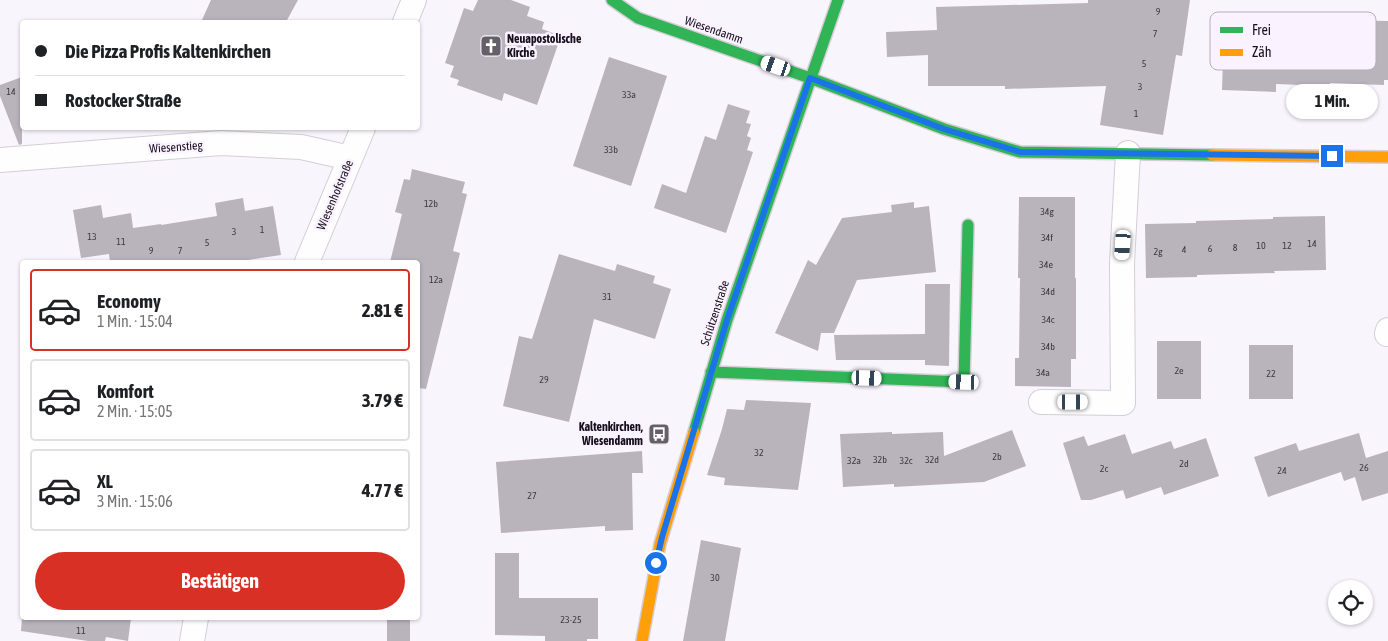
<!DOCTYPE html>
<html lang="de">
<head>
<meta charset="utf-8">
<style>
	:root { --surface:#fff; --page:#f2f2f2; --text:#202124; --muted:#757577; --line:#e0e0e0; --accent:#d93025 }
	body { margin:0; font-family:"Asap Condensed",sans-serif; background:var(--page); color:var(--text); height:100vh; display:flex; flex-direction:column; font-size:19px; white-space:nowrap }
	* { box-sizing:border-box; margin:0 }
	p { font-size:16px; color:var(--muted) }
	.icon { flex:none; width:28px; height:28px; fill:none; stroke:currentColor; stroke-width:2; stroke-linecap:round; stroke-linejoin:round }
	.map { position:relative; flex:1; overflow:hidden }
	.panel { position:absolute; left:20px; top:260px; width:400px; height:360px; display:flex; flex-direction:column; background:var(--surface); border-radius:5px; box-shadow:0 1px 4px #0004 }
	.panel>* { flex:none }
	.guide { position:absolute; left:20px; top:20px; width:400px; height:110px; border-radius:5px; box-shadow:0 1px 4px #0004; display:grid; align-content:center; height:110px; padding:0 15px; background:var(--surface) }
	.fabs { position:absolute; left:1328px; top:580px; display:grid; gap:10px }
	.fabs a { display:grid; place-items:center; width:45px; height:45px; border-radius:50%; background:var(--surface); box-shadow:0 1px 4px #0004; font-size:25px }
	.end { position:absolute; width:22px; height:22px; margin:-11px; border:6px solid #1a73e8; background:#fff; box-shadow:0 0 0 2px #fff }
	.from { border-radius:50% }
	.bubble { position:absolute; height:35px; border-radius:18px; background:var(--surface); box-shadow:0 1px 4px #0004; font-size:16px; font-weight:700; line-height:35px; text-align:center }
	.car { position:absolute; width:15px; height:30px; margin:-15px -8px; border-radius:6px; box-shadow:0 0 4px 1px #0007; background:linear-gradient(#fff 24%,#345 0 40%,#fff 0 76%,#345 0 86%,#fff 0) }
	.guide b { display:flex; align-items:center; gap:18px; height:48px; font-size:19px }
	.guide b+b { border-top:1px solid var(--line) }
	.guide i { width:12px; height:12px; background:var(--text) }
	ul { padding:9px 0 0; list-style:none }
	li { display:flex; align-items:center; gap:15px; height:82px; margin:0 10px 8px; padding:0 5px; border:2px solid var(--line); border-radius:5px }
	li div { flex:1 }
	li b { display:block; font-size:19px }
	li em { font-style:normal; font-weight:700 }
	li.on { border-color:var(--accent) }
	li>.icon { width:45px; height:45px; stroke-width:1.5 }
	.button { display:flex; gap:10px; margin-top:auto; padding:10px 15px }
	.button a { flex:1; height:58px; border-radius:30px; background:var(--accent); color:#fff; font-size:20px; font-weight:700; line-height:58px; text-align:center }
	.map>svg:first-child { display:block }
	.building { fill:#b9b4bc }
	.lines { fill:none; stroke-linecap:round; stroke-linejoin:round }
	.street-casing { stroke:#d4ced7; stroke-width:26 }
	.fast-casing { stroke:#d4ced7; stroke-width:14 }
	.slow-casing { stroke:#d4ced7; stroke-width:14 }
	.street { stroke:#fefeff; stroke-width:24 }
	.fast { stroke:#30b455; stroke-width:11 }
	.slow { stroke:#ff9f0a; stroke-width:11 }
	.route { stroke:#1a73e8; stroke-width:6 }
	.labels { text-anchor:middle; stroke-width:5; stroke-linejoin:round; paint-order:stroke }
	.number-label { font-size:10px; fill:#3f3842 }
	.street-label { font-size:12px; fill:#160f19; stroke:#faf2ff }
	.poi-label { font-size:12px; font-weight:bold; fill:#160f19; stroke:#faf2ff; text-anchor:start }
	.key { fill:#faf2ff; stroke:#b6aeba; stroke-width:1 }
	.key-label { font-size:14px; fill:#160f19 }
</style>
</head>
<body>
<div class="map">
<svg width="1388" height="641" viewBox="0 0 1388 641">
	<rect width="100%" height="100%" fill="#f9f5fc"/>
	<path class="building" d="M211,0H298L286,22H201Z
		M478,0H511L530,7L527,16L544,22L542,29L561,36L537,105L504,93L502,101L457,85L459,80L450,77L454,66L445,63L464,8L473,11Z
		M1088,0H1190L1182,56L1176,55L1163,135L1100,125L1106,86L1005,89V86H928V55L887,57L886,32L937,30L936,7L1088,3Z
		M1332,20L1388,21V80H1384V85L1330,83V86L1276,84V92L1222,90L1224,28L1278,29V21L1332,23Z
		M609,57L667,76L631,186L573,166Z
		M22,77V144L19,145L0,96V85Z
		M728,104L750,111L746,123L751,124L747,136L751,138L747,150L753,152L726,233L654,208L662,184L686,193L705,136L716,140Z
		M412,169L465,182L462,193L467,194L453,251L460,253L426,389L418,388V262H390L402,214L395,212L404,179L410,180Z
		M1019,197H1075V278H1076V359H1071V387L1015,386V358H1019L1020,278H1018Z
		M243,198L245,211L273,206L281,255L235,262H110L109,254L81,258L73,210L101,205L103,218L131,213L133,228L161,224V225L217,216L215,203Z
		M914,202V208L929,206L936,272L857,280L834,333H821L818,351L775,333L808,260L816,265L842,218L892,212L891,205Z
		M1325,216L1326,270L1274,271L1275,273L1197,275V277L1146,278L1145,224L1196,223V221L1273,219V217Z
		M559,254L615,271L617,264L655,276L653,283L671,289L655,339L594,319L569,422L503,406L519,336L532,339Z
		M925,284H950L949,366L925,365V360H836L834,335L925,334Z
		M1157,341H1201V399H1157Z
		M1249,345H1293V399H1249Z
		M746,400L811,403L798,490L724,485L725,478L707,475L722,429L727,409L744,410Z
		M1012,430L1026,466L984,482L894,487V484L843,487L840,434L892,432V434L943,432L944,456Z
		M1359,433L1366,458L1388,451V493L1362,501L1355,477L1344,481L1341,472L1268,497L1254,457L1296,443L1299,451Z
		M1125,434L1132,454L1171,441L1174,449L1206,438L1219,476L1164,495L1161,487L1126,499L1123,490L1091,500H1081L1063,443L1084,436L1088,446Z
		M642,451L643,473H632L633,530L605,531V526L501,533L496,462Z
		M701,540L741,548L725,641H683Z
		M495,553H519V598H598V639H587V641H545V636L495,635Z
		M22,618H131L128,641L106,637L105,641H88L21,631Z
		M387,618H410V641H387Z"/>
	<g class="lines">
		<g class="street-casing">
			<path id="street" d="M405,22L414,0
				M0,160L221,143L301,147L350,158
				M307,262L363,128
				M1387,334L1388,330
				M1041,402L1123,403L1122,263L1128,153
				M192,641L196,618"/>
		</g>
		<g class="fast-casing">
			<path id="fast" d="M612,0L638,18L810,78L944,129L1020,152L1212,155
				M711,372L964,382L968,225
				M694,432L727,320L838,0"/>
		</g>
		<g class="slow-casing">
			<path id="slow" d="M1212,155L1388,157
				M642,641L660,544L694,432"/>
		</g>
		<use href="#street" class="street"/>
		<use href="#fast" class="fast"/>
		<use href="#slow" class="slow"/>
	</g>
	<g class="lines">
		<path class="route" d="M656,563L662,537L727,320L810,78L944,129L1020,152L1332,156"/>
	</g>
	<defs>
		<g id="church-square" transform="scale(1.125)"><rect x="-9" y="-9" width="18" height="18" rx="4" fill="#656068" stroke="#faf2ff"/><path d="M-1.2-6h2.4v3.5h3.3v2.4h-3.3V6h-2.4V-.1h-3.3v-2.4h3.3Z" fill="#fff"/></g>
		<g id="bus-square" transform="scale(1.125)"><rect x="-9" y="-9" width="18" height="18" rx="4" fill="#656068" stroke="#faf2ff"/><path d="M-5-6H5V4H4V6H2V4H-2V6H-4V4H-5ZM-3.5-4V0h7V-4ZM-3.5 1.2v1.5H-2V1.2ZM2 1.2v1.5H3.5V1.2Z" fill="#fff"/></g>
	</defs>
	<g fill-rule="evenodd">
		<use href="#church-square" x="491" y="46"/>
		<use href="#bus-square" x="659" y="434"/>
	</g>
	<g class="labels">
		<g class="number-label">
			<text x="1158" y="15">9</text>
			<text x="1155" y="37">7</text>
			<text x="1144" y="67">5</text>
			<text x="1140" y="90">3</text>
			<text x="11" y="95">14</text>
			<text x="629" y="98">33a</text>
			<text x="1136" y="117">1</text>
			<text x="611" y="153">33b</text>
			<text x="431" y="207">12b</text>
			<text x="1047" y="215">34g</text>
			<text x="262" y="233">1</text>
			<text x="234" y="235">3</text>
			<text x="92" y="240">13</text>
			<text x="1047" y="241">34f</text>
			<text x="121" y="245">11</text>
			<text x="207" y="246">5</text>
			<text x="1312" y="247">14</text>
			<text x="1261" y="249">10</text>
			<text x="1287" y="249">12</text>
			<text x="1235" y="251">8</text>
			<text x="1210" y="252">6</text>
			<text x="1184" y="253">4</text>
			<text x="151" y="254">9</text>
			<text x="180" y="254">7</text>
			<text x="1158" y="255">2g</text>
			<text x="1046" y="268">34e</text>
			<text x="436" y="283">12a</text>
			<text x="1048" y="295">34d</text>
			<text x="607" y="300">31</text>
			<text x="1048" y="323">34c</text>
			<text x="1048" y="350">34b</text>
			<text x="1179" y="374">2e</text>
			<text x="1043" y="376">34a</text>
			<text x="1271" y="377">22</text>
			<text x="544" y="383">29</text>
			<text x="759" y="456">32</text>
			<text x="997" y="460">2b</text>
			<text x="880" y="463">32b</text>
			<text x="932" y="463">32d</text>
			<text x="854" y="464">32a</text>
			<text x="906" y="464">32c</text>
			<text x="1184" y="467">2d</text>
			<text x="1364" y="471">26</text>
			<text x="1104" y="472">2c</text>
			<text x="1282" y="474">24</text>
			<text x="532" y="499">27</text>
			<text x="715" y="581">30</text>
			<text x="571" y="623">23-25</text>
			<text x="81" y="634">11</text>
		</g>
		<g class="street-label">
			<text transform="translate(714 30) rotate(19)" y="4">Wiesendamm</text>
			<text transform="translate(176 147) rotate(-4)" y="4">Wiesenstieg</text>
			<text transform="translate(335 195) rotate(-67)" y="4">Wiesenhofstraße</text>
			<text transform="translate(715 313) rotate(-72)" y="4">Schützenstraße</text>
		</g>
		<g class="poi-label">
			<text x="507" y="43">Neuapostolische<tspan x="507" dy="14">Kirche</tspan></text>
			<text x="643" y="431" text-anchor="end">Kaltenkirchen,<tspan x="643" dy="14">Wiesendamm</tspan></text>
		</g>
	</g>
	<rect x="1210" y="12" width="166" height="58" rx="8" class="key"/>
	<rect x="1220" y="27" width="23" height="6" fill="#30b455"/>
	<rect x="1220" y="49" width="23" height="7" fill="#ff9f0a"/>
	<g class="key-label">
		<text x="1252" y="35">Frei</text>
		<text x="1252" y="57">Zäh</text>
	</g>
</svg>
<div class="fabs">
<a><svg class="icon" aria-label="locate" viewBox="0 0 24 24"><circle cx="12" cy="12" r="6"/><path d="M12 2v4M12 18v4M2 12h4M18 12h4"/></svg></a>
</div>
<i class="end from" style="left:656px;top:563px"></i>
<i class="end" style="left:1332px;top:156px"></i>
<div class="bubble" style="left:1286px;top:84px;width:92px">1 Min.</div>
<i class="car" style="left:776px;top:66px;rotate:289deg"></i>
<i class="car" style="left:1123px;top:245px;rotate:184deg"></i>
<i class="car" style="left:867px;top:378px;rotate:92deg"></i>
<i class="car" style="left:964px;top:382px;rotate:272deg"></i>
<i class="car" style="left:1073px;top:402px;rotate:90deg"></i>
<div class="guide">
<b><i class="from"></i>Die Pizza Profis Kaltenkirchen</b>
<b><i></i>Rostocker Straße</b>
</div>
<section class="panel">
<ul>
<li class="on"><svg class="icon" aria-label="car" viewBox="0 0 24 24"><path d="M5 17H2v-5l4-1 3-4h7l3 4 3 1v5h-3M9 17h6M6 11h13"/><circle cx="7" cy="17" r="2"/><circle cx="17" cy="17" r="2"/></svg><div><b>Economy</b><p>1 Min. · 15:04</p></div><em>2.81 €</em></li>
<li><svg class="icon" aria-label="car" viewBox="0 0 24 24"><path d="M5 17H2v-5l4-1 3-4h7l3 4 3 1v5h-3M9 17h6M6 11h13"/><circle cx="7" cy="17" r="2"/><circle cx="17" cy="17" r="2"/></svg><div><b>Komfort</b><p>2 Min. · 15:05</p></div><em>3.79 €</em></li>
<li><svg class="icon" aria-label="car" viewBox="0 0 24 24"><path d="M5 17H2v-5l4-1 3-4h7l3 4 3 1v5h-3M9 17h6M6 11h13"/><circle cx="7" cy="17" r="2"/><circle cx="17" cy="17" r="2"/></svg><div><b>XL</b><p>3 Min. · 15:06</p></div><em>4.77 €</em></li>
</ul>
<div class="button"><a>Bestätigen</a></div>
</section>
</div>
</body>
</html>
